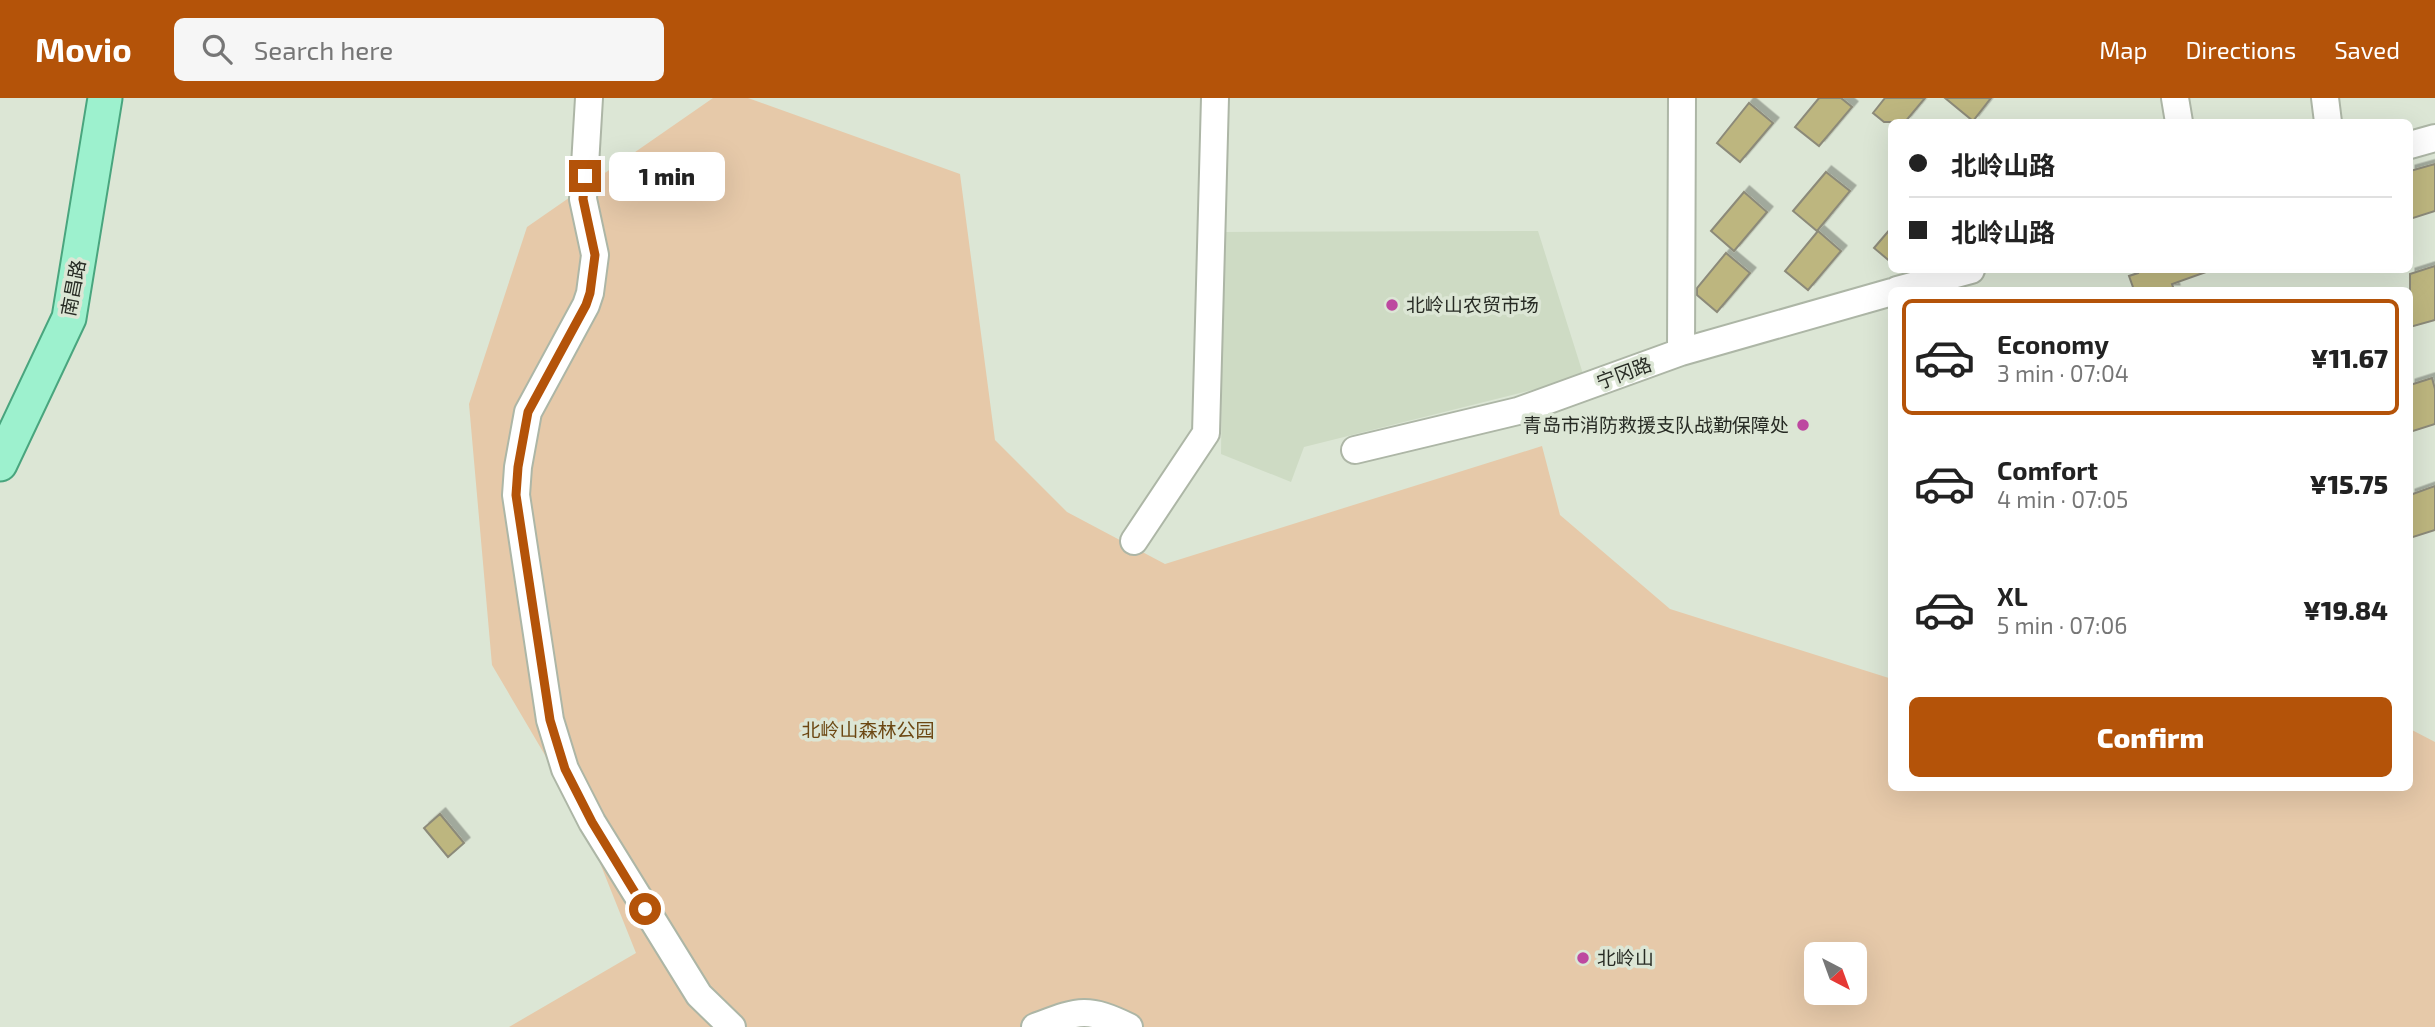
<!DOCTYPE html>
<html lang="en">
<head>
<meta charset="utf-8">
<style>
	:root { --surface:#fff; --page:#f6f6f6; --text:#222; --muted:#767676; --line:#e0e0e0; --accent:#b45309 }
	body { margin:0; font-family:"Exo 2","Noto Sans SC",sans-serif; background:var(--page); color:var(--text); height:100vh; display:flex; flex-direction:column; font-size:26px; white-space:nowrap }
	* { box-sizing:border-box; margin:0 }
	p { font-size:23px; color:var(--muted) }
	.icon { flex:none; width:38px; height:38px; fill:none; stroke:currentColor; stroke-width:2; stroke-linecap:round; stroke-linejoin:round }
	.map { position:relative; flex:1; overflow:hidden }
	.side { position:absolute; left:1888px; top:189px; width:525px; height:504px; display:flex; flex-direction:column; background:var(--surface); border-radius:10px; box-shadow:0 7px 28px #0002 }
	.side>* { flex:none }
	.guide { position:absolute; left:1888px; top:21px; width:525px; height:154px; border-radius:10px; box-shadow:0 7px 28px #0002; display:grid; align-content:center; height:154px; padding:0 21px; background:var(--surface) }
	.needle { width:46px; rotate:139deg }
	.buttons { position:absolute; left:1804px; top:844px; display:grid; gap:14px }
	.buttons a { display:grid; place-items:center; width:63px; height:63px; border-radius:10px; background:var(--surface); box-shadow:0 7px 28px #0002; font-size:35px }
	.end { position:absolute; width:32px; height:32px; margin:-16px; border:9px solid #b45309; background:#fff; box-shadow:0 0 0 4px #fff }
	.from { border-radius:50% }
	.bubble { position:absolute; height:49px; border-radius:10px; background:var(--surface); box-shadow:0 7px 28px #0002; font-size:23px; font-weight:800; line-height:49px; text-align:center }
	.guide b { display:flex; align-items:center; gap:24px; height:66px; font-size:26px }
	.guide b+b { border-top:2px solid var(--line) }
	.guide i { width:18px; height:18px; background:var(--text) }
	ul { padding:12px 0 0; list-style:none }
	li { display:flex; align-items:center; gap:21px; height:116px; margin:0 14px 10px; padding:0 7px; border:4px solid transparent; border-radius:10px }
	li div { flex:1 }
	li b { display:block; font-size:26px }
	li em { font-style:normal; font-weight:800 }
	li.active { border-color:var(--accent) }
	li>.icon { width:63px; height:63px; stroke-width:1.5 }
	.action { display:flex; gap:14px; margin-top:auto; padding:14px 21px }
	.action a { flex:1; height:80px; border-radius:10px; background:var(--accent); color:#fff; font-size:28px; font-weight:800; line-height:80px; text-align:center }
	header { display:flex; align-items:center; gap:42px; box-sizing:border-box; height:98px; padding:0 35px; background:var(--accent); color:#fff }
	header strong { font-size:33px }
	nav { display:flex; gap:38px; margin-inline-start:auto; font-size:24px }
	.search { width:490px; height:63px; background:var(--page); display:flex; align-items:center; gap:18px; box-sizing:border-box; padding:0 24px; border-radius:10px; color:var(--muted); font-size:26px }
	.map>svg:first-child { display:block }
	.built { fill:#cedbc4 }
	.green { fill:#e6c9a9; fill-rule:evenodd }
	.building { fill:#bdb67f; stroke:#8c8a79; stroke-width:2; filter:url(#shadow) }
	.lines { fill:none; stroke-linecap:round; stroke-linejoin:round }
	.minor-casing { stroke:#adb6a6; stroke-width:30 }
	.major-casing { stroke:#49a57e; stroke-width:37 }
	.minor { stroke:#fff; stroke-width:26 }
	.major { stroke:#9df1ce; stroke-width:33 }
	.route { stroke:#b45309; stroke-width:9 }
	.poi-dot { fill:#bd48a0; stroke:#dce6d5; stroke-width:2.5 }
	.labels { text-anchor:middle; stroke-width:7; stroke-linejoin:round; paint-order:stroke }
	.street-label { font-size:19px; fill:#272b24; stroke:#dce6d5 }
	.poi-label { font-size:19px; fill:#272b24; stroke:#dce6d5; text-anchor:start }
	.park-label { font-size:19px; fill:#6c4712; stroke:#dce6d5 }
</style>
</head>
<body>
<header>
<strong>Movio</strong>
<div class="search"><svg class="icon" aria-label="search" viewBox="0 0 24 24"><circle cx="10" cy="10" r="6"/><path d="M15 15l6 6"/></svg>Search here</div>
<nav><a>Map</a><a>Directions</a><a>Saved</a></nav>
</header>
<div class="map">
<svg width="2435" height="929" viewBox="0 0 2435 929">
	<defs>
		<filter id="shadow"><feDropShadow dx="5.5" dy="-5.5" stdDeviation="0" flood-color="#0004"/></filter>
	</defs>
	<rect width="100%" height="100%" fill="#dce6d5"/>
	<path class="built" d="M1538,133L1584,279L1304,349L1291,384L1221,356L1224,134Z"/>
	<path class="green" d="M713,0H748L960,76L995,342L1067,414L1165,466L1542,348L1560,417L1670,511L1892,581V690H2410V631L2435,644V929H509L636,855L582,720L492,567L469,306L527,129ZM1816,856H1855V894H1816Z"/>
	<path class="building" d="M1819,0H1841L1852,9L1819,48L1795,29Z
		M1885,0H1925L1905,24H1884L1873,15Z
		M1945,0H1991L1973,23Z
		M1749,5L1773,25L1740,64L1717,45Z
		M2435,66V113L2410,121V73Z
		M1826,74L1850,93L1817,133L1793,113Z
		M1744,94L1767,114L1734,153L1711,133Z
		M1892,129V165L1874,150Z
		M1818,133L1841,153L1808,192L1785,173Z
		M1726,155L1750,175L1717,214L1697,197V190Z
		M2435,168V222L2410,229V176Z
		M2137,172H2206V174L2172,186L2174,192H2134L2129,178L2138,175Z
		M2432,280L2435,291V326L2410,334V287Z
		M2435,388V432L2410,440V397Z
		M440,716L464,745L448,759L424,730Z"/>
	<g class="lines">
		<g class="minor-casing">
			<path id="minor" d="M589,0L583,101L595,157L590,195L586,207L528,314L518,369L516,397L550,622L565,671L592,724L699,897L732,929
				M2175,0L2179,24
				M2325,0L2328,24
				M2410,47L2435,40
				M1897,192L1971,172
				M1681,254L1682,0
				M1355,352L1518,313L1681,254L1892,194
				M1134,443L1206,335L1215,0
				M1035,929C1078,913 1086,908 1129,929"/>
		</g>
		<g class="major-casing">
			<path id="major" d="M0,366L69,220L105,0"/>
		</g>
		<use href="#minor" class="minor"/>
		<use href="#major" class="major"/>
	</g>
	<g class="lines">
		<path class="route" d="M585,78L583,101L595,157L590,195L586,207L528,314L518,369L516,397L550,622L565,671L592,724L645,811"/>
	</g>
	<g class="poi-dot">
		<circle cx="1392" cy="207" r="7"/>
		<circle cx="1803" cy="327" r="7"/>
		<circle cx="1583" cy="860" r="7"/>
	</g>
	<g class="labels">
		<g class="street-label">
			<text transform="translate(73 190) rotate(-79)" y="7">南昌路</text>
			<text transform="translate(1624 275) rotate(-20)" y="7">宁冈路</text>
		</g>
		<g class="poi-label">
			<text x="1406" y="214">北岭山农贸市场</text>
			<text x="1789" y="334" text-anchor="end">青岛市消防救援支队战勤保障处</text>
			<text x="1597" y="867">北岭山</text>
		</g>
		<g class="park-label">
			<text x="868" y="639">北岭山森林公园</text>
		</g>
	</g>
</svg>
<div class="buttons">
<a><svg class="needle" viewBox="-14 -14 28 28"><path d="M0-13l5 13h-10z" fill="#e53935"/><path d="M0 13l5-13h-10z" fill="#767676"/></svg></a>
</div>
<i class="end from" style="left:645px;top:811px"></i>
<i class="end" style="left:585px;top:78px"></i>
<div class="bubble" style="left:609px;top:54px;width:116px">1 min</div>
<div class="guide">
<b><i class="from"></i>北岭山路</b>
<b><i></i>北岭山路</b>
</div>
<section class="side">
<ul>
<li class="active"><svg class="icon" aria-label="car" viewBox="0 0 24 24"><path d="M5 17H2v-5l4-1 3-4h7l3 4 3 1v5h-3M9 17h6M6 11h13"/><circle cx="7" cy="17" r="2"/><circle cx="17" cy="17" r="2"/></svg><div><b>Economy</b><p>3 min · 07:04</p></div><em>¥11.67</em></li>
<li><svg class="icon" aria-label="car" viewBox="0 0 24 24"><path d="M5 17H2v-5l4-1 3-4h7l3 4 3 1v5h-3M9 17h6M6 11h13"/><circle cx="7" cy="17" r="2"/><circle cx="17" cy="17" r="2"/></svg><div><b>Comfort</b><p>4 min · 07:05</p></div><em>¥15.75</em></li>
<li><svg class="icon" aria-label="car" viewBox="0 0 24 24"><path d="M5 17H2v-5l4-1 3-4h7l3 4 3 1v5h-3M9 17h6M6 11h13"/><circle cx="7" cy="17" r="2"/><circle cx="17" cy="17" r="2"/></svg><div><b>XL</b><p>5 min · 07:06</p></div><em>¥19.84</em></li>
</ul>
<div class="action"><a>Confirm</a></div>
</section>
</div>
</body>
</html>
